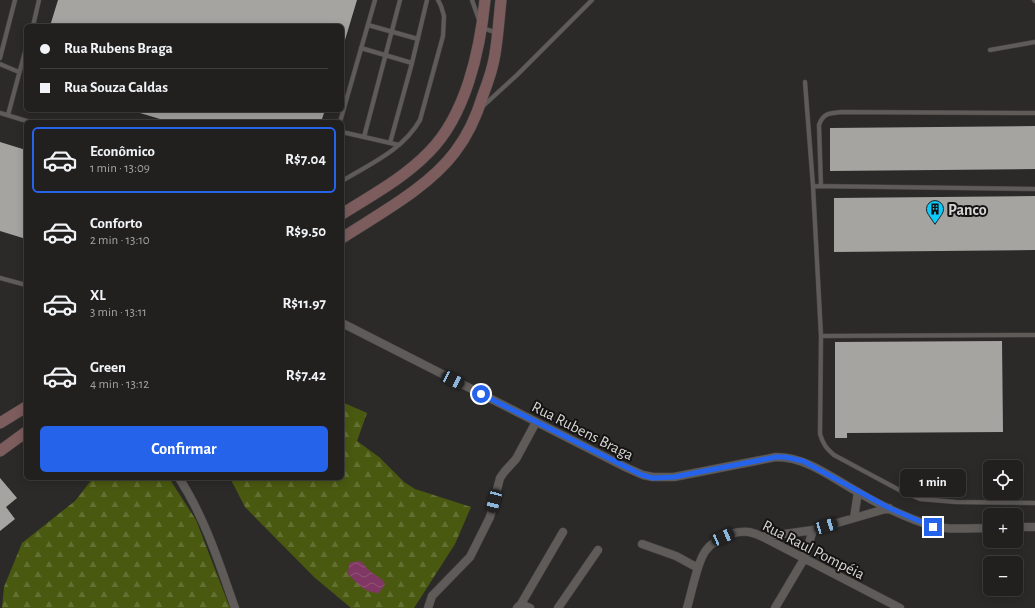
<!DOCTYPE html>
<html lang="pt">
<head>
<meta charset="utf-8">
<style>
	:root { --surface:#21201f; --page:#2d2d2c; --text:#f1f3f6; --muted:#a2a3a4; --line:#3e3e3d; --accent:#2563eb }
	body { margin:0; font-family:"Alegreya Sans",sans-serif; background:var(--page); color:var(--text); height:100vh; display:flex; flex-direction:column; font-size:15px; white-space:nowrap }
	* { box-sizing:border-box; margin:0 }
	p { font-size:13px; color:var(--muted) }
	.icon { flex:none; width:22px; height:22px; fill:none; stroke:currentColor; stroke-width:2; stroke-linecap:round; stroke-linejoin:round }
	.map { position:relative; flex:1; overflow:hidden }
	.details { position:absolute; left:24px; top:120px; width:320px; height:360px; display:flex; flex-direction:column; background:var(--surface); border-radius:6px; box-shadow:0 2px 10px #0003,0 0 0 1px var(--line) }
	.details>* { flex:none }
	.top-card { position:absolute; left:24px; top:24px; width:320px; height:88px; border-radius:6px; box-shadow:0 2px 10px #0003,0 0 0 1px var(--line); display:grid; align-content:center; height:88px; padding:0 16px; background:var(--surface) }
	.controls { position:absolute; left:983px; top:460px; display:grid; gap:8px }
	.controls a { display:grid; place-items:center; width:40px; height:40px; border-radius:6px; background:var(--surface); box-shadow:0 2px 10px #0003,0 0 0 1px var(--line); font-size:20px }
	.end { position:absolute; width:18px; height:18px; margin:-9px; border:5px solid #2563eb; background:#fff; box-shadow:0 0 0 2px #fff }
	.from { border-radius:50% }
	.bubble { position:absolute; height:28px; border-radius:6px; background:var(--surface); box-shadow:0 2px 10px #0003,0 0 0 1px var(--line); font-size:13px; font-weight:600; line-height:28px; text-align:center }
	.car { position:absolute; width:12px; height:24px; margin:-12px -6px; border-radius:5px; box-shadow:0 0 3px 1px #0007; background:linear-gradient(#222 24%,#8ab4d8 0 40%,#222 0 76%,#8ab4d8 0 86%,#222 0) }
	.top-card b { display:flex; align-items:center; gap:14px; height:38px; font-size:15px }
	.top-card b+b { border-top:1px solid var(--line) }
	.top-card i { width:10px; height:10px; background:var(--text) }
	ul { padding:7px 0 0; list-style:none }
	li { display:flex; align-items:center; gap:12px; height:66px; margin:0 8px 6px; padding:0 8px; border:2px solid transparent; border-radius:6px }
	li div { flex:1 }
	li b { display:block; font-size:15px }
	li em { font-style:normal; font-weight:600 }
	li.selected { border-color:var(--accent) }
	li>.icon { width:36px; height:36px; stroke-width:1.5 }
	.action { display:flex; gap:8px; margin-top:auto; padding:8px 16px }
	.action a { flex:1; height:46px; border-radius:6px; background:var(--accent); color:#fff; font-size:16px; font-weight:600; line-height:46px; text-align:center }
	.map>svg:first-child { display:block }
	.forest { fill:url(#forest-firs) }
	.water { fill:url(#water-waves) }
	.building { fill:#a5a4a1 }
	.lines { fill:none; stroke-linecap:round; stroke-linejoin:round }
	.lane-casing { stroke:#474544; stroke-width:5 }
	.street-casing { stroke:#474544; stroke-width:9 }
	.secondary-casing { stroke:#474544; stroke-width:12 }
	.lane { stroke:#5e5b59; stroke-width:4 }
	.street { stroke:#5e5b59; stroke-width:8 }
	.secondary { stroke:#7c5c5c; stroke-width:11 }
	.route { stroke:#2563eb; stroke-width:5 }
	.labels { text-anchor:middle; stroke-width:4; stroke-linejoin:round; paint-order:stroke }
	.poi-label { font-size:16px; font-weight:bold; fill:#d6d4d4; stroke:#141312; text-anchor:start }
	.street-label { font-size:16px; fill:#d6d4d4; stroke:#141312 }
</style>
</head>
<body>
<div class="map">
<svg width="1035" height="608" viewBox="0 0 1035 608">
	<defs>
		<pattern id="forest-firs" width="22" height="20" patternUnits="userSpaceOnUse"><rect width="22" height="20" fill="#495910"/><path d="M5 1l3.5 6h-7zM16 11l3.5 6h-7z" fill="#627032"/></pattern>
		<pattern id="water-waves" width="16" height="10" patternUnits="userSpaceOnUse"><rect width="16" height="10" fill="#813764"/><path d="M0 5q4-4 8 0t8 0" fill="none" stroke="#925379"/></pattern>
	</defs>
	<rect width="100%" height="100%" fill="#2c2a29"/>
	<path class="forest" d="M342,402L367,413L357,441L379,457L404,482L415,489L471,507L455,544L414,608H351L314,577L245,507L230,478H342Z
		M93,478H169L196,520L230,608H2L4,587L22,543L75,501Z"/>
	<path class="water" d="M359,561C364,563 364,565 367,568C372,575 381,576 385,584L379,593C365,593 358,584 348,574L349,563Z"/>
	<path class="building" d="M58,0H357L342,50V26H50Z
		M130,110H325L321,122H170Z
		M1035,126V169L830,171V128Z
		M0,142L26,150V239L0,231Z
		M1035,196V250L834,252V198Z
		M1002,341L1003,432L847,433V438H835V342Z
		M0,478L17,498L6,507L15,519L0,531Z"/>
	<g class="lines">
		<g class="lane-casing">
			<path id="lane" d="M472,0L479,20
				M1034,0L1035,1
				M368,25L418,39
				M33,26L39,0
				M483,28L497,33
				M361,48L412,63
				M990,50L1035,42
				M0,58L15,0
				M0,64L19,72
				M805,82L813,186L821,336L820,434C823,444 826,448 834,455L903,492L920,499L956,502L1035,503
				M482,107L517,75L592,0
				M0,113L30,122
				M8,115L26,48
				M340,122L375,0
				M342,132L364,137
				M390,143L412,63L427,0
				M399,145L364,137L400,0
				M342,181C370,164 403,150 420,120L443,36L444,16L441,6L438,0
				M813,186L1035,189
				M821,186L819,125C823,113 830,113 841,112L1035,113
				M0,278L26,285
				M821,336L1035,335"/>
		</g>
		<g class="street-casing">
			<path id="street" d="M342,323L625,467L643,475L653,477H674L776,457C806,457 831,477 856,491C878,504 902,516 926,524C946,531 969,528 990,528
				M179,478C205,518 219,563 235,608
				M854,518L858,492
				M1016,527H1035
				M763,537L813,530L889,508
				M642,544L676,556L698,568
				M521,604L530,608
				M428,608L432,596L470,557L490,517L500,478L505,471L516,459L536,422
				M517,608L521,604L563,532
				M558,608L598,550
				M687,608C692,591 695,573 702,557C709,541 731,530 749,532C754,533 759,535 763,537L900,608
				M775,608L804,559L813,530"/>
		</g>
		<g class="secondary-casing">
			<path id="secondary" d="M342,214C372,195 404,178 429,152C466,115 480,50 485,0
				M342,238C379,214 429,187 455,152C468,135 477,115 483,95C488,82 493,68 495,54C498,36 499,18 501,0
				M0,423L26,407
				M0,451L26,432"/>
		</g>
		<use href="#lane" class="lane"/>
		<use href="#street" class="street"/>
		<use href="#secondary" class="secondary"/>
	</g>
	<g class="lines">
		<path class="route" d="M481,394L642,475L653,478L674,477L776,457H785L803,461L889,508L933,527"/>
	</g>
	<defs>
		<g id="building-pin" transform="scale(0.9)"><path d="M0 17L-7.5 6A9.5 9.5 0 1 1 7.5 6Z" fill="#0dcafa" stroke="#141312"/><path d="M-4-6H4V6H1V3H-1V6H-4ZM-2.5-4.3h1.7v1.8h-1.7ZM.8-4.3h1.7v1.8H.8ZM-2.5-1h1.7V.8h-1.7ZM.8-1h1.7V.8H.8Z" fill="#111"/></g>
	</defs>
	<g fill-rule="evenodd">
		<use href="#building-pin" x="935" y="209"/>
	</g>
	<g class="labels">
		<g class="poi-label">
			<text x="948" y="215">Panco</text>
		</g>
		<g class="street-label">
			<text transform="translate(583 430) rotate(27)" y="6">Rua Rubens Braga</text>
			<text transform="translate(814 549) rotate(27)" y="6">Rua Raul Pompéia</text>
		</g>
	</g>
</svg>
<div class="controls">
<a><svg class="icon" aria-label="locate" viewBox="0 0 24 24"><circle cx="12" cy="12" r="6"/><path d="M12 2v4M12 18v4M2 12h4M18 12h4"/></svg></a>
<a>+</a>
<a>−</a>
</div>
<i class="end from" style="left:481px;top:394px"></i>
<i class="end" style="left:933px;top:527px"></i>
<div class="bubble" style="left:900px;top:469px;width:66px">1 min</div>
<i class="car" style="left:453px;top:380px;rotate:117deg"></i>
<i class="car" style="left:494px;top:501px;rotate:195deg"></i>
<i class="car" style="left:826px;top:526px;rotate:74deg"></i>
<i class="car" style="left:723px;top:537px;rotate:67deg"></i>
<div class="top-card">
<b><i class="from"></i>Rua Rubens Braga</b>
<b><i></i>Rua Souza Caldas</b>
</div>
<section class="details">
<ul>
<li class="selected"><svg class="icon" aria-label="car" viewBox="0 0 24 24"><path d="M5 17H2v-5l4-1 3-4h7l3 4 3 1v5h-3M9 17h6M6 11h13"/><circle cx="7" cy="17" r="2"/><circle cx="17" cy="17" r="2"/></svg><div><b>Econômico</b><p>1 min · 13:09</p></div><em>R$7.04</em></li>
<li><svg class="icon" aria-label="car" viewBox="0 0 24 24"><path d="M5 17H2v-5l4-1 3-4h7l3 4 3 1v5h-3M9 17h6M6 11h13"/><circle cx="7" cy="17" r="2"/><circle cx="17" cy="17" r="2"/></svg><div><b>Conforto</b><p>2 min · 13:10</p></div><em>R$9.50</em></li>
<li><svg class="icon" aria-label="car" viewBox="0 0 24 24"><path d="M5 17H2v-5l4-1 3-4h7l3 4 3 1v5h-3M9 17h6M6 11h13"/><circle cx="7" cy="17" r="2"/><circle cx="17" cy="17" r="2"/></svg><div><b>XL</b><p>3 min · 13:11</p></div><em>R$11.97</em></li>
<li><svg class="icon" aria-label="car" viewBox="0 0 24 24"><path d="M5 17H2v-5l4-1 3-4h7l3 4 3 1v5h-3M9 17h6M6 11h13"/><circle cx="7" cy="17" r="2"/><circle cx="17" cy="17" r="2"/></svg><div><b>Green</b><p>4 min · 13:12</p></div><em>R$7.42</em></li>
</ul>
<div class="action"><a>Confirmar</a></div>
</section>
</div>
</body>
</html>
